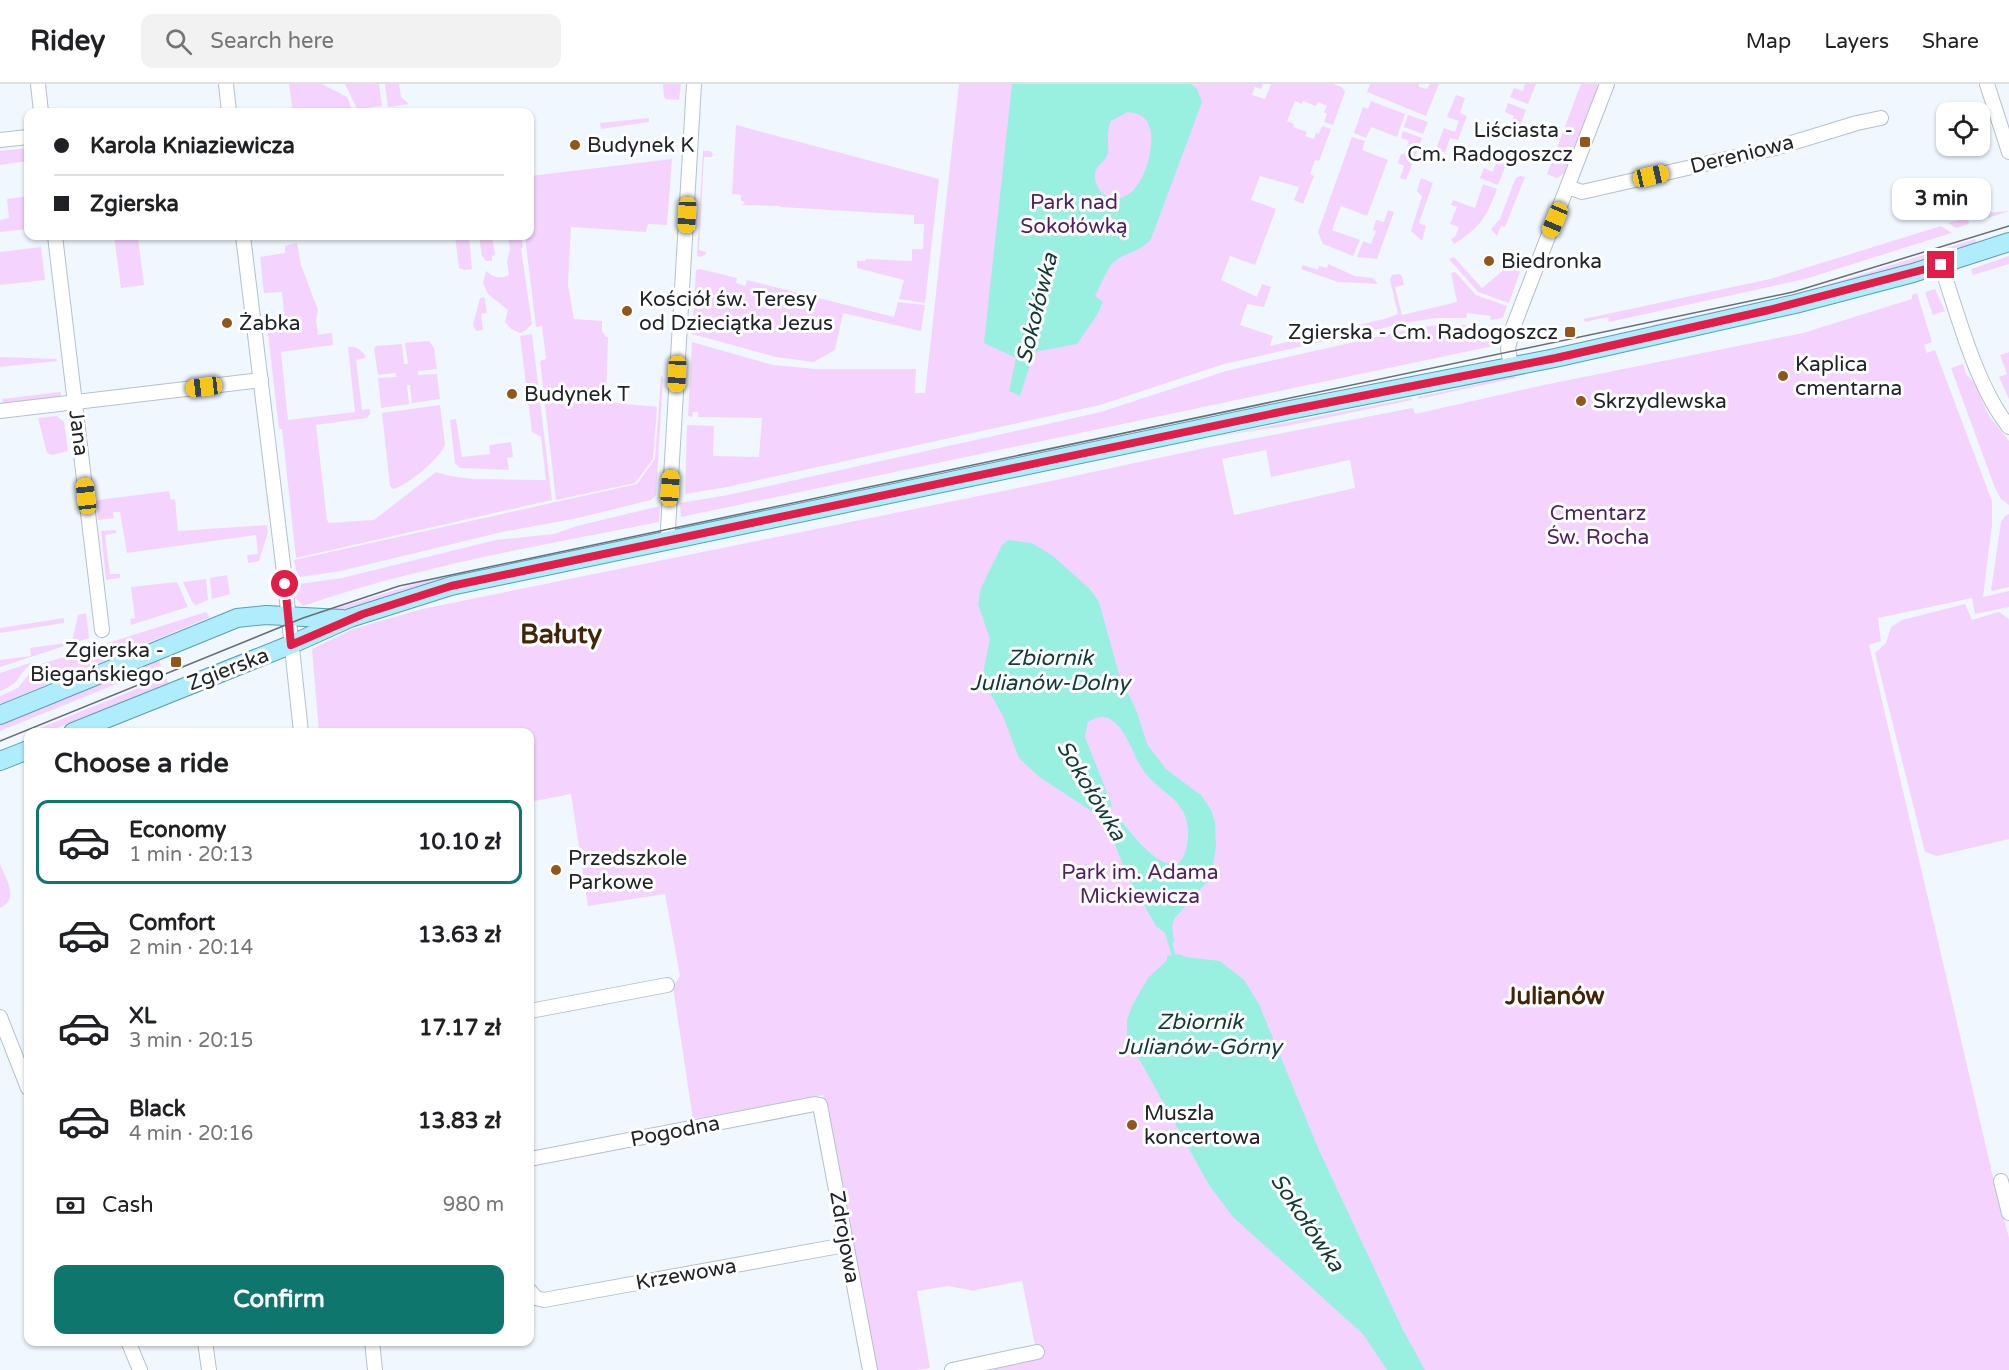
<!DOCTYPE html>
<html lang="en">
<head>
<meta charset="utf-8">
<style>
	:root { --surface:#fff; --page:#f2f2f2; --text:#202124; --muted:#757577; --line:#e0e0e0; --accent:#0f766e }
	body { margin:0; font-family:"Varela Round",sans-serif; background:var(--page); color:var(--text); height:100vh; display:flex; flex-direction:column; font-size:22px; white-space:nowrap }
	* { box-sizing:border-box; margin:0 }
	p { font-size:20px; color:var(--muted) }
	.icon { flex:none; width:33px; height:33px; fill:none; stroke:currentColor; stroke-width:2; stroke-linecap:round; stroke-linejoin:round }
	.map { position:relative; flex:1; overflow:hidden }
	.details { position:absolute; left:24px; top:644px; width:510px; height:618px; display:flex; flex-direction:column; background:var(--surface); border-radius:12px; box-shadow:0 2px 4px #0004 }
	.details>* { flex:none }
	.guide { position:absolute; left:24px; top:24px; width:510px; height:132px; border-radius:12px; box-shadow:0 2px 4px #0004; display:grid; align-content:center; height:132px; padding:0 30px; background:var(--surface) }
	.tools { position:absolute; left:1936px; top:18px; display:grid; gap:12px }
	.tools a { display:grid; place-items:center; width:54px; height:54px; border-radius:12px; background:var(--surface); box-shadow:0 2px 4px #0004; font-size:30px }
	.end { position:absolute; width:27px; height:27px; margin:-14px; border:8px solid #e11d48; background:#fff; box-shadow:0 0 0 3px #fff }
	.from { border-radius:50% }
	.bubble { position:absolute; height:42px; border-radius:12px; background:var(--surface); box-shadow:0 2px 4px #0004; font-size:20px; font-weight:800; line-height:42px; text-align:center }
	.car { position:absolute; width:18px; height:36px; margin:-18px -9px; border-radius:8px; box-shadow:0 0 4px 2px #0007; background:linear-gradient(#f5c518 24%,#345 0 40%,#f5c518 0 76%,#345 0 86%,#f5c518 0) }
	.guide b { display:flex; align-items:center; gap:21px; height:57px; font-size:22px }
	.guide b+b { border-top:2px solid var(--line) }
	.guide i { width:15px; height:15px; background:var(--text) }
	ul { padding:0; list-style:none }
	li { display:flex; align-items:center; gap:18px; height:84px; margin:0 12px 9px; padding:0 18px; border:3px solid transparent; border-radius:12px }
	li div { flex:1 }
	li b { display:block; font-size:22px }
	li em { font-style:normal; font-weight:800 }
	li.on { border-color:var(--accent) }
	li>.icon { width:54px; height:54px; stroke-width:1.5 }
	h2 { padding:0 30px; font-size:27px; line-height:72px }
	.pay { display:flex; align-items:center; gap:15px; height:66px; padding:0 30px; font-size:22px }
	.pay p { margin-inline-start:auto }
	.button { display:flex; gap:12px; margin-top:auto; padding:12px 30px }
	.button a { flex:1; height:69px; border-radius:12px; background:var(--accent); color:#fff; font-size:24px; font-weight:800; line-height:69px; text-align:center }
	header { display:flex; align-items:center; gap:36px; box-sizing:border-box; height:84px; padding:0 30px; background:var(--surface); border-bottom:2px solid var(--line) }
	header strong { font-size:28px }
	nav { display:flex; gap:33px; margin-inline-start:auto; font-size:21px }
	.search { width:420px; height:54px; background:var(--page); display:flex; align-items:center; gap:15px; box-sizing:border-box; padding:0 21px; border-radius:12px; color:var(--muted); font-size:22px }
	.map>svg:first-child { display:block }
	.green { fill:#f4d4fe; fill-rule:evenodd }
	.water { fill:#99f0e1; fill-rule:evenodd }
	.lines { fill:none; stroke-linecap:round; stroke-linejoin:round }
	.stream { stroke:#99f0e1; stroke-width:4 }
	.minor-casing { stroke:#b5c0cc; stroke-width:16 }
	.major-casing { stroke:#5a9eb1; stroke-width:20 }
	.minor { stroke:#fff; stroke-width:14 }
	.major { stroke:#afecfc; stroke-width:18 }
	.tram { stroke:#696e74; stroke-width:1.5 }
	.route { stroke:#e11d48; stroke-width:8 }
	.poi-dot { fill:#93561a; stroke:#fff; stroke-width:2 }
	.labels { text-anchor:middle; stroke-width:6; stroke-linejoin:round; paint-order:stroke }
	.poi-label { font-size:21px; fill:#202429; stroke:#fff; text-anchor:start }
	.street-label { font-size:21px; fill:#202429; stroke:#fff }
	.park-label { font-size:21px; fill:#501f5e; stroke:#fff }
	.water-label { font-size:22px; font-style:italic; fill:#123b35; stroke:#fff }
	.quarter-label { font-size:24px; font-weight:bold; fill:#422408; stroke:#fff }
	.district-label { font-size:27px; font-weight:bold; fill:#422408; stroke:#fff }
</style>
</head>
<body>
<header>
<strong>Ridey</strong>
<div class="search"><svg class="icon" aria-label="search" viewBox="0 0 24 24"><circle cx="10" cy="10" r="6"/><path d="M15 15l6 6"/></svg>Search here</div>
<nav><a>Map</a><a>Layers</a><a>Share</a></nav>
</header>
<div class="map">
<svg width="2009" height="1286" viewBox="0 0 2009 1286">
	<rect width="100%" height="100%" fill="#f0f7ff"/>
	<path class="green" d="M289,0H322L347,13L352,26L331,28H293Z
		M345,0H379L382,22L357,25Z
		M385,0H399L401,13L409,20L388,23Z
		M663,0H681L679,16L666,15L664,13Z
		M959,0H1263L1261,5L1255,3L1252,11L1265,15L1271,0H1333L1342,3L1345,8L1333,41L1324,38L1327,30L1324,28L1327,22L1318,18L1316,22L1303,17L1302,20L1295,17L1287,37L1294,40L1293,43L1307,48L1305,52L1314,55L1316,49L1319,50L1322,42L1331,45L1319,77L1315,76L1310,90L1314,92L1303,120L1294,116L1299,103L1260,92L1251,116L1276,125L1255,181L1230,172L1221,196L1257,213L1262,200L1271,203L1264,223L1247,220L1240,241L1273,252L1270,262L1388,234L1398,230L1390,196L1392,191L1399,190L1402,192L1404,201L1395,203L1402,231L1457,218L1451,189L1455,188L1476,211L1507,222L1503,234L1490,236L1491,232L1467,229L1466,234H1436L1410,238L1224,280L1100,321L727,403L685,410L687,341L714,342L713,372L759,373L762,334L698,333V328H693L692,333L688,332L692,258L773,281L815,285H916L915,309H925Z
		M1370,0H1419V3L1427,5L1430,0H1439L1426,32L1367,8Z
		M1525,0H1536L1528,20L1510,13L1514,4L1523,7Z
		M1581,0H1600L1565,89L1557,94L1547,90Z
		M1456,11L1465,14L1460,29L1467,32L1458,56L1450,54L1445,69L1436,65L1444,44L1455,48L1459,37L1447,33Z
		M1371,17L1405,30L1397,53L1371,43L1366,54L1354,49L1363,23L1368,25Z
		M1508,19L1526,26L1517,50L1508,47L1514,32L1505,28Z
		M1408,31L1428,38L1423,50L1404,43Z
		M649,34V38L601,45L600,39Z
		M736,41L939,95L925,219L899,215L904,196L857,184V177H865L866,175L912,177V165H923L924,140H914V131L781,123L780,122L742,121L741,120H744L745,118L741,117V111L732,110Z
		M1403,47L1422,54L1406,96L1400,94L1404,82L1398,79L1401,70H1404L1409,57L1401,54Z
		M1352,53L1365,57L1362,66L1388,76L1367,132L1341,122L1332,146L1360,156L1353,172L1323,160L1318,148Z
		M28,64V77L0,81V67Z
		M703,67H710L713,70L712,73H704L699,166L706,168V170L701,173L697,172Z
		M1498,72L1508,76L1498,101L1480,94L1484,84L1493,88Z
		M672,75L667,141L648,140L646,148L571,143L568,201L574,235L602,237V247L606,253H608L606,318L657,323L653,375L635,399L556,416L540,277L546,275L542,242L536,243L525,152H530V92Z
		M1521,92L1525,93L1505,143L1501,142L1497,152L1491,145L1500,135L1514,98L1517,93Z
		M1421,94L1433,99L1419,139L1426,142L1422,157L1411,147L1422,112L1417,107Z
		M1483,100L1497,105C1486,135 1480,143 1454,160L1451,155L1455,153L1459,143L1450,140L1457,123L1451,121L1453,116L1475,124Z
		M28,112V145L0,148V136L9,134L7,115Z
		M1388,126L1394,128L1377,175L1357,173L1363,157L1371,160L1376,147L1373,146L1376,136L1384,138Z
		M2009,127L1988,134L1987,131L1968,136L1969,140L1956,144L1948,139L1984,129Z
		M2009,131L1805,195L1609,238L1608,233L1585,238L1584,235L1770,195L1941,142L1952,149Z
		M114,152H127L128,156L138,154L144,201L121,204Z
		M455,152H469L472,185L464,186L459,184Z
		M479,152H492L495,171L492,172V177H486L482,172Z
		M508,152H521L523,163L521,164L532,240L526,246L520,249L511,245L505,238L508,226L488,210L483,199L486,187C494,194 500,195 509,191L507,178L510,165Z
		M1975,155L1977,160C1870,193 1761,219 1653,245L1652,241L1801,209Z
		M297,159L301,181L318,226L316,236L318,251L332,249L333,261L281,268L288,336L355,328L348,263C357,262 362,266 366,274L356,276L362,326L370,325V330L367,334L316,341L327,436L329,439L374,436L436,388L450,392L473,395L546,396L541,353L532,348L520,252L532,250L552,416L296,474L282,345H279L267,241L285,238L282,208L264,209L260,173L285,169V162Z
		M41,163L45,196L0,201V168Z
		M1524,169L1519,181L1522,182L1509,219L1478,208L1449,175L1454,173L1482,204Z
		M2009,172V180L1973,191L1971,185Z
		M1328,180L1355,192L1373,194L1378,200L1338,198L1301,185L1303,181L1318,186L1319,182L1327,184Z
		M700,185L737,194L736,199L745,202L747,196L894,233L898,218L925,221L921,247L843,229L835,266L814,278L776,273L692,250L696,186Z
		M1935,205L1945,227L1933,231L1925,208Z
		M1917,209L1932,258L1924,261L1927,269L1935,266L1992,417V441L1983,513L2009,507V523L1975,530L1972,514L1878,534L1881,557L1869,561L1993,1093L2009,1154V1286H978L1037,1271L1022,1197L975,1206V1207L948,1202L917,1207L930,1284L917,1286H875L823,1011L693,1035L673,903L680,892L665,810L588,822L571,710L530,718V648H319L312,565L353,545L422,525L1018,404L1205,364L1413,324L1415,330L1544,301L1803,249L1912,215V211ZM1266,366L1271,393L1350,376L1355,404L1234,431L1222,375Z
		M483,213L485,215L487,229L481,230L483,246L476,247L473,241L480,214Z
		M1437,241H1466L1503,246L1498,261L681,433L680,419L728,411L1101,328L1226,287L1411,245Z
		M429,257L434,264L437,285L418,287V291L437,290L440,315L412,319L410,301H407L409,320L381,324L378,294L396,293V289L378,291L374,265L376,262L402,260L404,280H408L405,259Z
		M2009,268V315L1999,293L2007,290L2000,271Z
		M0,273L57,275V277L0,283Z
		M1963,280L1966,290L1974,299L1989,332L2009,357V421L2001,415L1995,404L1951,284Z
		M661,292L663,293L656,411L651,416L578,434L502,448L341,487L300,493L297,490L294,476L637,400L655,375Z
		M1515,292L1516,294L1418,315V313Z
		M61,308L60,314L3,321L2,315Z
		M1411,314L1412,316L1287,342L1218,352Z
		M440,321L445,360C442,373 406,403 393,405L390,402L382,329Z
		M57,332L64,338L68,367L52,371L47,369L38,334Z
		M456,335L462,373L490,370L489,361L511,358L513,373L507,374L509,386L460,384L455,379L450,336Z
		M169,407L171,416L175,415L178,447L267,441L268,448L259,477L248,479L247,471L258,470L256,451L127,469L120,428H113L114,434L98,436L96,418L98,416Z
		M660,422L659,438C539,462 418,482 303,522L295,513L292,501L342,494L496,456L554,450L577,442Z
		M2009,430V503L1993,507L1991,506L2001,438L2005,432Z
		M116,446V449L105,451L110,490H120V494L106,496L101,447Z
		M653,450L457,492L421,502L347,527L321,529L421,498Z
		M227,491L230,510L212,515L210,494Z
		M206,495L208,516L196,521L192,518L183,498Z
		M177,498L188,523L131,541L130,535L135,534L131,503Z
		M1965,520L1972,536L1999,528L2009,535V755L1937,772L1925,768L1875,569L1886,559L1891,543L1902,536Z
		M206,528L210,533L0,620V612L18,604L35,582Z
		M86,529L89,554L0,583V576L31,572L30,564L72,558L78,531Z
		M64,534V539L0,549V544Z
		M159,576L161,582L0,647V641Z
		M33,578C17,590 22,599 0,607V589Z
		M166,593L168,599L47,648H30Z
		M0,780C6,795 20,815 0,824Z"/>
	<path class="water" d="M1012,0H1191L1197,5L1202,18L1151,155C1140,169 1122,168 1111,181C1105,190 1100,202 1095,212L1103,218L1097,231L1077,260L1034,268L1020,312L1009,307L1016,274L984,259ZM1128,28C1134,29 1140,30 1145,35C1163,53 1140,130 1106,112C1099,108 1095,100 1095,93C1094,81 1106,79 1108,69C1109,57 1106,48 1111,37Z
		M1008,456L1032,459L1053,472L1091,506L1099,518L1119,590L1137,628L1147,660L1166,685L1202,712L1211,726L1215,738L1216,763L1212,785L1208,797L1174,835L1172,842L1174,858L1168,860L1165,849L1156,842L1127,791L1108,743L1119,734C1132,750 1155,782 1177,781C1186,772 1187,764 1188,751C1189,714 1161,712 1143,686C1132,670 1127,645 1110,635C1102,631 1095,634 1088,638L1085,653L1112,721L1099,732L1038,692L1019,674L1003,632L985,600L984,584L990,555L978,520L981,504L1002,461Z
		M1179,870L1186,873L1220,877L1244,896L1259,920L1318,1064L1403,1246L1425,1286H1387L1363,1250L1233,1133L1209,1101L1127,953V935L1133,920L1148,894L1167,876V872Z"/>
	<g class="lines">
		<path class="stream" d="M1100,725L1112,744
			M1169,854L1174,873"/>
		<g class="minor-casing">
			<path id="minor" d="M38,0L41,28
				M226,0L229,28
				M1987,0L2009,68
				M0,56L28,53
				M1568,103L1582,108L1775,64L1857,39L1881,34
				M55,152L102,546
				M243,152L283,480L301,648
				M1941,181C1958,231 1976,302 2009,343
				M1511,282L1508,265L1512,246L1607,0
				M0,327L261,296
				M669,457L668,445L694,0
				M530,927L667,901
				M0,933L28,1004
				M530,1075L815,1020L820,1021L870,1286
				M2001,1097L2009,1129
				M530,1207L536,1214L544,1216L845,1161
				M128,1257L140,1286
				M205,1257L209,1286
				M372,1257L375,1286
				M952,1286L1037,1268"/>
		</g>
		<g class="major-casing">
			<path id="major" d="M0,631L237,534L266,531L342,535
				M73,648L290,561L350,534L451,502L1290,326L1555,274L1795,220L1913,189L2009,158
				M0,677L28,666"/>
		</g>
		<use href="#minor" class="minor"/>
		<use href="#major" class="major"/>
		<path class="tram" d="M0,657L303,534L399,502L1793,208L2009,142"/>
	</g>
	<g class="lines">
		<path class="route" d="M285,500L291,561L363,530L451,502L1290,326L1556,274L1769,226L1941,181"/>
	</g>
	<g class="poi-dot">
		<rect x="1579" y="52" width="12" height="12" rx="3"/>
		<circle cx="575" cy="61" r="6"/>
		<circle cx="1489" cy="177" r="6"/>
		<circle cx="627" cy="227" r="6"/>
		<circle cx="227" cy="239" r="6"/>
		<rect x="1564" y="242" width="12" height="12" rx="3"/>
		<circle cx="1783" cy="292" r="6"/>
		<circle cx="512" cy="310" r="6"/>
		<circle cx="1581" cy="317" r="6"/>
		<rect x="170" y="572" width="12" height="12" rx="3"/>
		<circle cx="556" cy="786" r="6"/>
		<circle cx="1132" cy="1041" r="6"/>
	</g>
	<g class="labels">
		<g class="poi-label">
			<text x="1573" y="53" text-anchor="end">Liściasta -<tspan x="1573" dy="24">Cm. Radogoszcz</tspan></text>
			<text x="587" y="68">Budynek K</text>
			<text x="1501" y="184">Biedronka</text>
			<text x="639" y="222">Kościół św. Teresy<tspan x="639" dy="24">od Dzieciątka Jezus</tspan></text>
			<text x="239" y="246">Żabka</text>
			<text x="1558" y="255" text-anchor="end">Zgierska - Cm. Radogoszcz</text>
			<text x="1795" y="287">Kaplica<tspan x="1795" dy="24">cmentarna</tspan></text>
			<text x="524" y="317">Budynek T</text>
			<text x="1593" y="324">Skrzydlewska</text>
			<text x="164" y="573" text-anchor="end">Zgierska -<tspan x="164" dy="24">Biegańskiego</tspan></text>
			<text x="568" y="781">Przedszkole<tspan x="568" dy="24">Parkowe</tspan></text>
			<text x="1144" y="1036">Muszla<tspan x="1144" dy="24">koncertowa</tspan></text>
		</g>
		<g class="street-label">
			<text transform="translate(1742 70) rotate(-14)" y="7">Dereniowa</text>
			<text transform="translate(79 349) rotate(83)" y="7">Jana</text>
			<text transform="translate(228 585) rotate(-21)" y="7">Zgierska</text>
			<text transform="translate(675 1047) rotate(-11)" y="7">Pogodna</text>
			<text transform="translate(845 1153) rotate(80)" y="7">Zdrojowa</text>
			<text transform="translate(686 1190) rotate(-10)" y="7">Krzewowa</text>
		</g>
		<g class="park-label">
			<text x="1074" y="125">Park nad<tspan x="1074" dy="24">Sokołówką</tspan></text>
			<text x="1598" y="436">Cmentarz<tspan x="1598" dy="24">Św. Rocha</tspan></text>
			<text x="1140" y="795">Park im. Adama<tspan x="1140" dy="24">Mickiewicza</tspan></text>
		</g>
		<g class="water-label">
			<text transform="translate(1036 224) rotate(-76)" y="8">Sokołówka</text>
			<text x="1050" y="581">Zbiornik<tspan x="1050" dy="25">Julianów-Dolny</tspan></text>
			<text transform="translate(1092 706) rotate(59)" y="8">Sokołówka</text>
			<text x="1200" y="945">Zbiornik<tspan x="1200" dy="25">Julianów-Górny</tspan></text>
			<text transform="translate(1308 1138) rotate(56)" y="8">Sokołówka</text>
		</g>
		<g class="quarter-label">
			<text x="1555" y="920">Julianów</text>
		</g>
		<g class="district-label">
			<text x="561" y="559">Bałuty</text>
		</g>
	</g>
</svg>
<div class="tools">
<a><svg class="icon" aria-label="locate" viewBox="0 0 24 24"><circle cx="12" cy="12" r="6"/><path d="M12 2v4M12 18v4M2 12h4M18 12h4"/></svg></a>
</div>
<i class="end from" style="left:285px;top:500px"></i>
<i class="end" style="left:1941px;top:181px"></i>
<div class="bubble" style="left:1892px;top:94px;width:99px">3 min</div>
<i class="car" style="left:1651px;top:92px;rotate:77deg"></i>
<i class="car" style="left:687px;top:131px;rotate:183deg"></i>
<i class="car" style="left:1555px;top:136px;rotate:203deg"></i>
<i class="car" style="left:677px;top:290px;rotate:183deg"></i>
<i class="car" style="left:204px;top:303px;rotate:263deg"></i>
<i class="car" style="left:670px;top:404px;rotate:4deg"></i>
<i class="car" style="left:86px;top:412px;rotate:353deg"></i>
<div class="guide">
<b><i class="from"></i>Karola Kniaziewicza</b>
<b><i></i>Zgierska</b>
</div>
<section class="details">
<h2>Choose a ride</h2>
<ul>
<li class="on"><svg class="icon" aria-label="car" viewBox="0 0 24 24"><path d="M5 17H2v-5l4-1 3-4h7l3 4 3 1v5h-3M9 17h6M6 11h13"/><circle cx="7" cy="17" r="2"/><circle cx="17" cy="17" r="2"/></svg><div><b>Economy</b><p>1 min · 20:13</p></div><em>10.10 zł</em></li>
<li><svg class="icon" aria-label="car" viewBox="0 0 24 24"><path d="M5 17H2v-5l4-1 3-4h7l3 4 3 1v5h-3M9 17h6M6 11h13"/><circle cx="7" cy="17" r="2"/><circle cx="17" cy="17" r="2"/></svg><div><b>Comfort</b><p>2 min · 20:14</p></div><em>13.63 zł</em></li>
<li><svg class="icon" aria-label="car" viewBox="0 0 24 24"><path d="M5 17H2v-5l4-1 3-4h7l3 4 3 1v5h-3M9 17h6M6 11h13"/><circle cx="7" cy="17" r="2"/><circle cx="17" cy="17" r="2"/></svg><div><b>XL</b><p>3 min · 20:15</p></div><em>17.17 zł</em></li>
<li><svg class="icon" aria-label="car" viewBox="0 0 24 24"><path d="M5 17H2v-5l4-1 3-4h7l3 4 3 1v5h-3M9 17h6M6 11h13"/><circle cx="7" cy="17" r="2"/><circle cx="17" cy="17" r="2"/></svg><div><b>Black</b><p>4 min · 20:16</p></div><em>13.83 zł</em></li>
</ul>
<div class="pay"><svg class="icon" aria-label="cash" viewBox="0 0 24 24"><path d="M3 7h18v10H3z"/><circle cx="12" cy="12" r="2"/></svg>Cash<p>980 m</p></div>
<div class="button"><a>Confirm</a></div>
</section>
</div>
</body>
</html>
